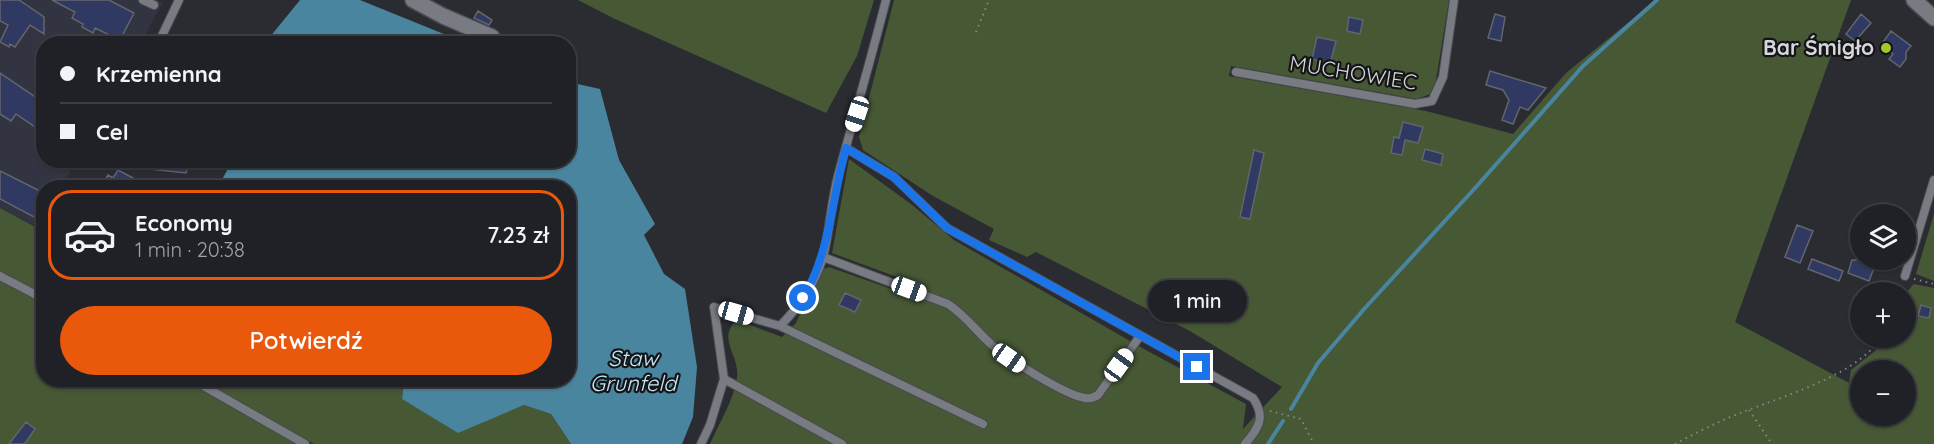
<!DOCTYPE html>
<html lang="pl">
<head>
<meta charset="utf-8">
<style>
	:root { --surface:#202126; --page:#2d2e32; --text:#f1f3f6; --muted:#a2a3a7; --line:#3d3e43; --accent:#ea580c }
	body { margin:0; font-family:Quicksand,sans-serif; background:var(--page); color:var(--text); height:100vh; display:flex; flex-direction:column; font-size:22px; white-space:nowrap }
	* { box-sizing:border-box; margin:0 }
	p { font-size:20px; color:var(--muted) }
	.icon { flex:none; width:33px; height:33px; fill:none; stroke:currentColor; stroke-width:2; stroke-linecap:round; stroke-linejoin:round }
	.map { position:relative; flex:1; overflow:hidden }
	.sheet { position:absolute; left:36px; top:180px; width:540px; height:207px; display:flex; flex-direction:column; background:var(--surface); border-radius:24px; box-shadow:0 2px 4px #0004,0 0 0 2px var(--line) }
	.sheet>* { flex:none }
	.banner { position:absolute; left:36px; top:36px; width:540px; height:132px; border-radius:24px; box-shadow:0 2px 4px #0004,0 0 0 2px var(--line); display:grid; align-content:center; height:132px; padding:0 24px; background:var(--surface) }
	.controls { position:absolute; left:1850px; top:204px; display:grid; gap:12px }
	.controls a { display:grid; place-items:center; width:66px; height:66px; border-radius:50%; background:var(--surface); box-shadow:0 2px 4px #0004,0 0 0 2px var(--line); font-size:30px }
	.end { position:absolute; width:27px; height:27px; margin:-14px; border:8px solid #1a73e8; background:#fff; box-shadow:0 0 0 3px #fff }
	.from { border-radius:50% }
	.bubble { position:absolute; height:42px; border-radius:21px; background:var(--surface); box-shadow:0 2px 4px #0004,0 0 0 2px var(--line); font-size:20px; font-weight:600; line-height:42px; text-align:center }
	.car { position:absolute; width:18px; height:36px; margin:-18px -9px; border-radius:8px; box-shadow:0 0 4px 2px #0007; background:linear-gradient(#fff 24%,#345 0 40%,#fff 0 76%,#345 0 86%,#fff 0) }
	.banner b { display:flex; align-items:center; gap:21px; height:57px; font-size:22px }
	.banner b+b { border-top:2px solid var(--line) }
	.banner i { width:15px; height:15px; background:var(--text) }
	ul { padding:10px 0 0; list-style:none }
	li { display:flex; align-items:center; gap:18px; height:90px; margin:0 12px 9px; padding:0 12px; border:3px solid transparent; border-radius:24px }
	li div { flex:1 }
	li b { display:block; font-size:22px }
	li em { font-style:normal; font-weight:600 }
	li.active { border-color:var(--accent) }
	li>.icon { width:54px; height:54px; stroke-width:1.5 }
	.primary-button { display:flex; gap:12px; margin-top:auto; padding:12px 24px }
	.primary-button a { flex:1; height:69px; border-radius:36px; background:var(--accent); color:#fff; font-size:24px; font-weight:600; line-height:69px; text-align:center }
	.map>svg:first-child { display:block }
	.built { fill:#323541 }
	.green { fill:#475835; fill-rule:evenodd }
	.water { fill:#4a859f }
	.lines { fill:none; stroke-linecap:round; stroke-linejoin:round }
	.stream { stroke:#4a859f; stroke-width:4 }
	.building { fill:#303962; stroke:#63656d; stroke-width:1.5 }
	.lane-casing { stroke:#494a50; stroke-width:10 }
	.street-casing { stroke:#494a50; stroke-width:18 }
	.path { stroke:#85878c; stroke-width:2; stroke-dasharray:1.5 4.5; stroke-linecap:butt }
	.lane { stroke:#787b82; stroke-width:8 }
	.street { stroke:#787b82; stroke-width:15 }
	.route { stroke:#1a73e8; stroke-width:8 }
	.poi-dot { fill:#a1c92a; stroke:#141417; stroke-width:2 }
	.labels { text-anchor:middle; stroke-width:4.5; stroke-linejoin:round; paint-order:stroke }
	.poi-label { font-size:21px; font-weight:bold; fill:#d4d6da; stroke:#141417; text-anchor:end }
	.street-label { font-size:21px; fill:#d4d6da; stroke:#141417 }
	.water-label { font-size:22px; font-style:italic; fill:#c4e6f6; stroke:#141417 }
</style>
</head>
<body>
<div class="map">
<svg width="1934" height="444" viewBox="0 0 1934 444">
	<rect width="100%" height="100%" fill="#2a2c32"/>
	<path class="built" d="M0,0H157L163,3L140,43L44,44V160L76,161L61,187L44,188L43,220L39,228L0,208Z"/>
	<path class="green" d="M578,0H874L857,56L826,113L615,19Z
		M894,0H1449L1436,80L1430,94L1417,99L1231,66L1229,76L1426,111L1513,134L1566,73L1656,0H1851L1735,322L1849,383L1851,370L1875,351L1887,338H1905C1905,321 1900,295 1914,284L1934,288V444H710C719,423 734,400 737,377C740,355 716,339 737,320L782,337L796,323L821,270L829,267L897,291L902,279L832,253L849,159L911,204L954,240L1144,349L1246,404L1243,429L1282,387L1190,331L1036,252L1027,257L989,240L994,229L933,196L863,150L859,137ZM1860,370H1905V416H1860Z
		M0,208L43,231V294L0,271Z
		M1934,214V281L1916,274Z
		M0,280L43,303L44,380H184L296,444H0Z
		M201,380H404L402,399L458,432L524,405L551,414L571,444H314Z"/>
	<path class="water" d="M300,0H360L466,43H265Z
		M569,82L600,89L619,160L655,224L644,235L664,274L685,289L697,367L693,417L682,444H571L551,414L524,405L458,433L402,399L404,380H568V188L218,187L230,165L229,161L568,160Z"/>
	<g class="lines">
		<path class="stream" d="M1291,409L1318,363L1365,308L1476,187L1583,66L1657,0
			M1268,444L1283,421"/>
	</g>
	<path class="building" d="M0,0H19L44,17V34L30,25L15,47L10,44L9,47L0,42L8,25L0,21Z
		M52,0H109L134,13L120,40L95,28L93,33L82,27L83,24L72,18L75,12Z
		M478,11L492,20L489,25L474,18Z
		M1495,14L1505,17L1501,41L1488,38Z
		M1861,14L1871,23L1855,41L1846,34Z
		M1349,17L1363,20L1360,34L1347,31Z
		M1891,31L1911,46L1906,52V59L1900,67L1889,59L1893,54L1881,45Z
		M1317,37L1336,41L1330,64L1312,59Z
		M1490,71L1546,88L1528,110L1520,107L1513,124L1502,120L1509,100L1503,90L1486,85Z
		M0,73L44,103V133L16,114L11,121L0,114Z
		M1403,122L1423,127L1418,143L1405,140L1402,155L1391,153L1394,137L1399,138Z
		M1425,149L1443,154L1441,165L1422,160Z
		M1254,150L1264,153L1250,219L1240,217Z
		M140,160H190L186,173L140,168Z
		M118,170L137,180L134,188H101L108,175L113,178Z
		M0,171L44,193V203L36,218L0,199Z
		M1797,225L1813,231L1800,263L1785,257Z
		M1812,259L1843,271L1839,281L1808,269Z
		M1852,260H1877L1869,281L1848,273Z
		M845,293L861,300L855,312L839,305Z
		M1921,305L1931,308L1929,318L1918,316Z
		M26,422L35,429L26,442L24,444H9Z"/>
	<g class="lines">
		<g class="lane-casing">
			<path id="lane" d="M143,0L154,5
				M158,44L179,0
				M1236,72L1415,104L1432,101L1443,77L1454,0
				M846,148L894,177L947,228L1253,398C1266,417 1259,428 1245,444
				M823,257L948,304C965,315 977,332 992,345C1008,359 1065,395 1085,398C1090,399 1093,398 1098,395L1140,336
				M0,276L44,299
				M1905,276L1934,180
				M780,326L983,424
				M724,379L842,444
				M193,380L305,444
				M701,444L710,425L724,379L714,307L780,326C799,307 815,283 823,257C830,230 831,202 838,176C854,117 871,59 886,0"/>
		</g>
		<g class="street-casing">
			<path id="street" d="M413,0L443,16L492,37
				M1914,0L1934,18"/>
		</g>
		<path class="path" d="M976,32L989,0
			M1914,279L1934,284
			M1749,410L1770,441
			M1270,411L1301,419L1314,444
			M1675,444C1690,436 1706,428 1721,421C1764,401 1856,379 1880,338"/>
		<use href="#lane" class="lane"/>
		<use href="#street" class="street"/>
	</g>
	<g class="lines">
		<path class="route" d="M803,298C830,253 832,198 846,148L894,177L947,228L1197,367"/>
	</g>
	<circle class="poi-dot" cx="1886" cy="48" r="6"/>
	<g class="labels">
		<g class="poi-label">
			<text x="1874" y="55">Bar Śmigło</text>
		</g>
		<g class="street-label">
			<text transform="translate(1353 73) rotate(9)" y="7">MUCHOWIEC</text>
		</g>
		<g class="water-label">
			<text x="633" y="366">Staw<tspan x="633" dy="25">Grunfeld</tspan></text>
		</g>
	</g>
</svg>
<div class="controls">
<a><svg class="icon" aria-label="layers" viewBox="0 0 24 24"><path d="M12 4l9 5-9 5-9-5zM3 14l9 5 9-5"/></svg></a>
<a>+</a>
<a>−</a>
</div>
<i class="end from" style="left:803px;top:298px"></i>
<i class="end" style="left:1197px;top:367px"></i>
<div class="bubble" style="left:1148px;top:280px;width:99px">1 min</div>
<i class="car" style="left:857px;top:114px;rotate:198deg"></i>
<i class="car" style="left:909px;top:289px;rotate:110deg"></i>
<i class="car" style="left:736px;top:313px;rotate:106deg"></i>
<i class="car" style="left:1009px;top:358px;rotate:125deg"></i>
<i class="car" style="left:1119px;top:365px;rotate:36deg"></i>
<div class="banner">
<b><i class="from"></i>Krzemienna</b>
<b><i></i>Cel</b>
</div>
<section class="sheet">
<ul>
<li class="active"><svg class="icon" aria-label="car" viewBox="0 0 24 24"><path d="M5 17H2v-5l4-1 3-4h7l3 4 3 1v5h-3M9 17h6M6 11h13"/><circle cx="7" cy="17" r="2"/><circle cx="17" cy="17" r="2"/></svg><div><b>Economy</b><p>1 min · 20:38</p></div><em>7.23 zł</em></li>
</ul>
<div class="primary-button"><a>Potwierdź</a></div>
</section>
</div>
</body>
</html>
